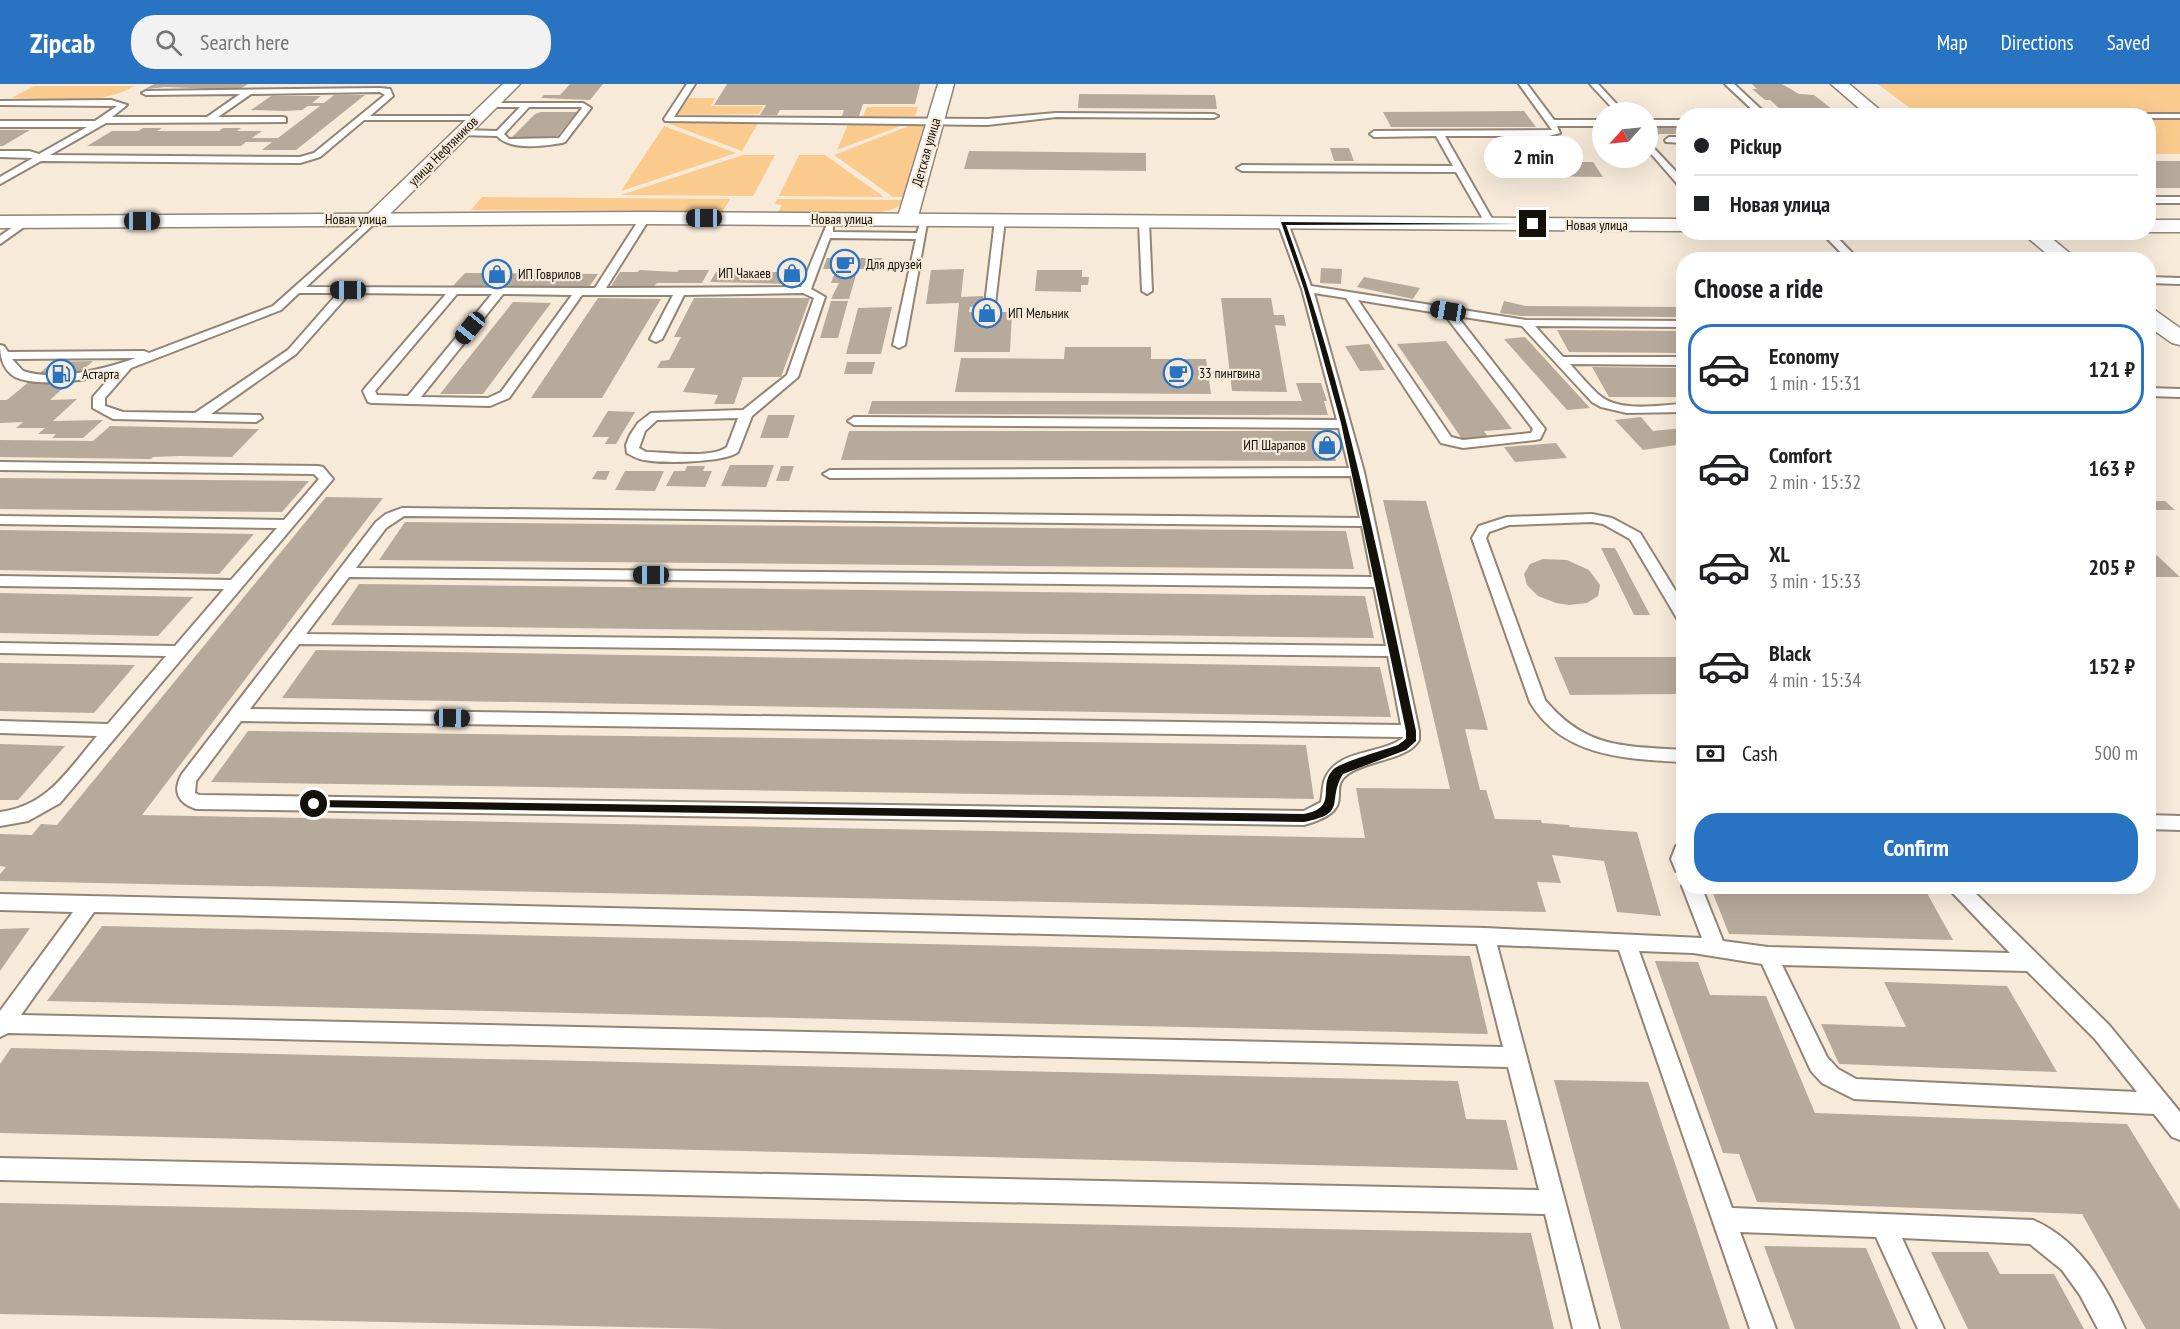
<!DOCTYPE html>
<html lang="en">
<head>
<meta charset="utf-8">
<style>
	:root { --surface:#fff; --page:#f2f2f2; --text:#202124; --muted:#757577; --line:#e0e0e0; --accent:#2973c3 }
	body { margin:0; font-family:"PT Sans Narrow",sans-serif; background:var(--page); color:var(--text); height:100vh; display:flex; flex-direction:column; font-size:22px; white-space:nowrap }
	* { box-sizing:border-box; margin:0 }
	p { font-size:20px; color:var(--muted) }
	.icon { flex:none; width:33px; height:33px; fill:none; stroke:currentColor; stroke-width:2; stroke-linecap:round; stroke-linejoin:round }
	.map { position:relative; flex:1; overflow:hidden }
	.drawer { position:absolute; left:1676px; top:168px; width:480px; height:642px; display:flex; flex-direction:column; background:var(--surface); border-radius:24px; box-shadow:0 6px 24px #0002 }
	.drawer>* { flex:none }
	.banner { position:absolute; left:1676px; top:24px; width:480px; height:132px; border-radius:24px; box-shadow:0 6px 24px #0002; display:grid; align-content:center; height:132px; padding:0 18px; background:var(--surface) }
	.needle { width:39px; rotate:243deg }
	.tools { position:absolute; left:1592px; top:18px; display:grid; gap:12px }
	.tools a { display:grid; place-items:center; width:66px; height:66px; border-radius:50%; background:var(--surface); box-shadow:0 6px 24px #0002; font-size:30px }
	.end { position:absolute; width:27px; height:27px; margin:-14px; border:8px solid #14100a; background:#fff; box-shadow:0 0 0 3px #fff }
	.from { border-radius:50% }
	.bubble { position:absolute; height:42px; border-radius:21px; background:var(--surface); box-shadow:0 6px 24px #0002; font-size:20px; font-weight:800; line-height:42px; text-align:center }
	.car { position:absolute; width:18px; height:36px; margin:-18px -9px; border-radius:8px; box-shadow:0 0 4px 2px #0007; background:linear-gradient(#222 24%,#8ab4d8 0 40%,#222 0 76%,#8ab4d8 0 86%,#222 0) }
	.banner b { display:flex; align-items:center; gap:21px; height:57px; font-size:22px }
	.banner b+b { border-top:2px solid var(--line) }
	.banner i { width:15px; height:15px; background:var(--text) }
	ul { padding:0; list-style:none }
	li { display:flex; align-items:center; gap:18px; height:90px; margin:0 12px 9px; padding:0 6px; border:3px solid transparent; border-radius:24px }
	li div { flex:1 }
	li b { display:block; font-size:22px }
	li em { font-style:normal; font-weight:800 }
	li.selected { border-color:var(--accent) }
	li>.icon { width:54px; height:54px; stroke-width:1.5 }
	h2 { padding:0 18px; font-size:27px; line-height:72px }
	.pay { display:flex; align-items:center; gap:15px; height:66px; padding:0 18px; font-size:22px }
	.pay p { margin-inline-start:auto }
	.primary-button { display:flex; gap:12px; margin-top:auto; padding:12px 18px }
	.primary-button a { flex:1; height:69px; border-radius:24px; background:var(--accent); color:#fff; font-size:24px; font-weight:800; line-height:69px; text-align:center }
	header { display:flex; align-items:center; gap:36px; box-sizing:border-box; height:84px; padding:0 30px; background:var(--accent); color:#fff }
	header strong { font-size:28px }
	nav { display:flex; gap:33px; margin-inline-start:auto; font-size:21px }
	.search { width:420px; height:54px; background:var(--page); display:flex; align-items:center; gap:15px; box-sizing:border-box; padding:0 21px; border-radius:24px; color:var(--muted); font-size:22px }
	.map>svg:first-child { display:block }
	.green { fill:#fbcb8d }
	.building { fill:#b7aa9a }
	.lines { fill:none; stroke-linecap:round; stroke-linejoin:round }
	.lane-casing { stroke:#918576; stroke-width:4 }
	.street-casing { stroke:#918576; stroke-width:3 }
	.secondary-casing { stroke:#918576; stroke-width:3 }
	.lane { fill:#fff; fill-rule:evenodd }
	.street { fill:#fff; fill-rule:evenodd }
	.secondary { fill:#fff; fill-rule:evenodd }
	.route { fill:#14100a }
	.labels { text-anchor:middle; stroke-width:4.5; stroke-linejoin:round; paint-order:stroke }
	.far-street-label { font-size:14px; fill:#14100a; stroke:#f7ead9 }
	.far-poi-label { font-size:14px; fill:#14100a; stroke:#f7ead9; text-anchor:start }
</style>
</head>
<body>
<header>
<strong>Zipcab</strong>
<div class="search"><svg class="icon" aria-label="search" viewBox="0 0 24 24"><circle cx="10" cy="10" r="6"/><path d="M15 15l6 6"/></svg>Search here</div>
<nav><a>Map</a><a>Directions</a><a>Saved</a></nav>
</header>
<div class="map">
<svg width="2180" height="1245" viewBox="0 0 2180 1245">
	<rect width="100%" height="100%" fill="#f7ead9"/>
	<path class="green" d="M1878,0H2180V28H1915Z
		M34,2H134C100,23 50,14 11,14Z
		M689,14H715L711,22H763L759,30L677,31Z
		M867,23H918L915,32H863Z
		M2148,36H2180V70H2148Z
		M667,39H758L742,67Z
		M848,40H906L837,66Z
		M914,40H924L903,113H893L834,71Z
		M664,42L736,69L621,107Z
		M743,71H775L753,112L621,111Z
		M799,71H825L884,113L779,112Z
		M482,113L730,115L723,127L471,126Z
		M777,115L902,116C901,120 901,121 897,123C882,134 801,128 778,128L782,121L775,120Z"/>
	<path class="building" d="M154,0H248L238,6L166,3L145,5Z
		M570,0H603L590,16L541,14L544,11H560Z
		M727,0H920L915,20H863L859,32H842L844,26H780L777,31H760L766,21H714Z
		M1752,0H1782L1799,10L1814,11L1833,26H1846L1850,29L1786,30L1770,16H1765L1752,5H1757Z
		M1079,10L1215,11L1217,25L1078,24Z
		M334,11H365L296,66H262L272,58H246L241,62H87L112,47H138L143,44H162L157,47H219L223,44H241L237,47H262L252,54H278L320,22H308L302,26L285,27L251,26L271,12H321L312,19H324Z
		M1524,27L1536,43H1391L1383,28Z
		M541,28H577L555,55H517L519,53H512L535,30Z
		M1651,44H1683V50H1656Z
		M0,46H30L3,62H0Z
		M1330,64H1349L1354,77H1334Z
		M969,67L1146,69V87L964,85Z
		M2148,77H2180V104H2148Z
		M1506,78H1593L1603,93L1515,92Z
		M827,174H882L879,185H823Z
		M1321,184L1342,185L1341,200L1320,199Z
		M733,185H752L751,188H799L794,199L790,200L710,198L716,188H732Z
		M964,185L961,213L983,212L982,222L970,223L969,228H1012L1010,268H954L959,219L926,220L931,186Z
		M639,186L677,188L679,186H709L702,199H657L654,202H611L620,188H638Z
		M1037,186H1082V193H1089L1088,201H1081V208L1035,207Z
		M465,189L598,190L589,203L453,202Z
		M834,191H856L849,215H831L839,199H831Z
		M1364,193L1420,204L1413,215L1357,203Z
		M598,214L661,215L602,314H531Z
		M694,214H810L781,293H743L734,320H714L718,311L683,308L695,284H657L661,277L669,276L681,253H674Z
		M1221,214H1271L1274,231H1284L1286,242L1275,241L1287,308L1232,307Z
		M831,217H848L838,254H820Z
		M1504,217L1526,222L1683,223V233L1521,232L1500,229Z
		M513,218L551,219L483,310H440Z
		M892,223L881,270H846L858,224Z
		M1557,246L1683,247V269L1569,268Z
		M1525,253L1590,324L1567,326L1504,255Z
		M1446,257L1512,345L1484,347L1488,353L1462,355L1397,260Z
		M1369,260L1385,286L1360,287L1345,262Z
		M1065,263H1151V275H1206L1211,310L955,308L961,274L1064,275Z
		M93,277L50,316L77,315L53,337L103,336L83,354H52L56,350H38L45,344H16L23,338L0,339V316H7L53,278Z
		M847,278H875L872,290H844Z
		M1592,283L1683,284V313H1609Z
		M1296,299H1321L1327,317H1324L1328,331L868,330L872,317H1302Z
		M608,327L635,328L616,360H605L609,353H592Z
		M768,331H795L788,354H760Z
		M1641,333L1653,347L1683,344V360L1643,366L1615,336Z
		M110,342L259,345L232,373L180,372L153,373L151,375L0,373V356L93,357Z
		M849,347H1328L1336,377L841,376Z
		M1556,359L1567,374L1515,378L1504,363Z
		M730,381H774L766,403L721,402Z
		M687,382H705L703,387H712L705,403L666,402L674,387H685Z
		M781,382H794L789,397H776Z
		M597,387H610L606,396L592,395Z
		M625,387H664L655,407L615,406Z
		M0,394L309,397L282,428L0,425Z
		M326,413L383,414L142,731L1365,754L1356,704L1450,705L1383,416L1426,417L1488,646L1465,645L1480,706H1486L1495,735L1541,736L1542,739L1569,741L1570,743L1637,748L1661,832L1617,828L1604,777L1552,771L1561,799L1537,798L1546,828L0,797V790L6,783L0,782V750L32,751L41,740L57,741Z
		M2148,417H2165L2175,426H2148Z
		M405,438L1346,447L1354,485L379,476Z
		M0,446L254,450L219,490L0,486Z
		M2148,463L2180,493H2148Z
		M1601,464H1615L1650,531H1634Z
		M1543,475L1567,476L1589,486L1600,501L1598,512L1587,519L1569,521L1556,519L1538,512L1527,501L1524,490L1530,480Z
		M359,500L1365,512L1374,554L331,541Z
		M0,509L193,513L158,552L0,549Z
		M316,566L1380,583L1391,633L282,614Z
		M1554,573H1683V610L1570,611Z
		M0,579L135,581L94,629L0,627Z
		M248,647L1306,661L1314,715L211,698Z
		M0,660L65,662L18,716H0Z
		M1710,802H1923L1953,856L1729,850Z
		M102,842L1470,872L1488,950L47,917Z
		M30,844L0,887V845Z
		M1655,877L1698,878L1710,911L1766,912L1815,1029L2127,1040L2180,1126V1245H2146L2082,1130L1757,1118L1739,1070L1723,1069Z
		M1884,898L2007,902L2057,988L1839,980L1821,940L1906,943Z
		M11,964L1458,997L1466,1035L1506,1036L1518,1086L0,1049V980Z
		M1554,996L1648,998L1730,1245H1621Z
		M0,1119L1531,1149L1554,1245H722L0,1230Z
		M1764,1162L1866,1164L1901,1245H1795Z
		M1931,1168H1988L2000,1190H2054L2084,1245H1968Z"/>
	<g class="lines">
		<g class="lane-casing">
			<path id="lane" d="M687,0H695L674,33L987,35L1056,29L1214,30L1218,32L1214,34L1056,33L987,41L665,37L664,35Z
				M1519,0H1527L1554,36H1602V42H1557L1560,49L1549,52H1445L1495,140L1493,142H1487L1456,88L1242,87L1237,84L1242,81L1453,82L1436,52L1374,53L1370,50L1374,47L1552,46Z
				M1590,0H1598L1624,28H1616Z
				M1725,0H1734L1766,30H1815L1819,32H1723L1757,30Z
				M380,4L390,5L393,12L370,32H476L480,34L476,36H364L320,73L300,79L41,77L0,100V93L33,74L0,73V67H29L39,70L87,43H0V37H95L117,22L0,21V17L111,16L127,21L112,33H207L240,10L146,11L142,9L146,7ZM380,8L385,11L314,69L300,73L50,71L106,39L286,38V34L283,33H218L251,10Z
				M490,19H583L591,24L565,58L562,59C543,62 511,67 497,52L458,51L457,49L461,46L497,47L520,23H487L486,21ZM529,23H581L582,24L559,54L509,55L504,50Z
				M1879,29L2031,30L2035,32L1875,31Z
				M2148,30H2180V34H2148V32H2144Z
				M1647,36H1683V42H1647Z
				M1669,53H1683V59L1666,58L1665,56Z
				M1647,57L1683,95V104L1680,103L1647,65Z
				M2148,113H2180V119H2148Z
				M645,131L650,134L606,204L801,203L827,140H833V148L917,149L922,134H928L905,261L899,264L893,261L916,155L830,154L811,205L825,213L798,293L752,332L738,368C724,379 657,380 640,375C636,374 631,371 627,369L626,361L630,351L638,339L651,329L743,326L787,291L814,214L803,209L684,211L662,255L656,258L650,255L673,211H582L509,314L490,322L372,319L368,318L363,307L365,304L446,210L350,209L296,270L211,330L260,331L262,334L256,338L113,335L93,324V313L113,290C89,295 38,304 15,293C3,286 0,273 0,261L4,262L8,268L144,267L149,269L273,222L374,132L379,135L377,137L306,203L595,204L640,134ZM299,209H338L288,266L195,329L123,328L105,322V314L131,284L281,226ZM457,210H492L408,312L377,311L375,307ZM503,210L572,211L501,308L488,314L421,313ZM136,274C105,285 56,298 23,287L12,275ZM738,334L727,363C712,375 665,368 646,368L639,364L645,347L657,336Z
				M1000,133L1005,136L995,220L990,223L985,220L995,136Z
				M1144,135L1149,138L1152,207L1147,210L1142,207L1139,138Z
				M23,136L31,138L0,160V152Z
				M1283,136L1288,139L1311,202L1526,236L1683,237V243L1535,242L1563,273H1683V281L1570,280C1579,290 1589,302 1599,311C1620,329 1658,321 1683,320V328L1627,329L1601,323L1592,318L1522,242L1457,232L1545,345L1540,355L1535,356L1463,364L1441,359L1346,214L1314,209L1364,388L1419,647V656C1408,676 1367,676 1348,690C1325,706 1361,725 1304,741L196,725C178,719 172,707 182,690L376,438L386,430L402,424L1360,434L1351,392L830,394L823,390L830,386L1349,384L1339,344L854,341L848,337L854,333L1337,336L1302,205L1278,139ZM1358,216L1444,230L1530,341L1533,345L1531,349L1463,356L1451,353ZM404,432L1362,442L1372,493L356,484L386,444ZM349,493L1374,503L1386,562L306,550ZM299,560L1388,572L1401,641L250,625ZM241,637L1403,653V654C1380,671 1337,665 1325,695C1322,702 1323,710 1321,718L1304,727L199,711L195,709L196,697Z
				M1821,148H1832L1859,176H1848Z
				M2148,193L2180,194V200L2148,199Z
				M2148,304L2180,305V313L2148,312Z
				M0,378L318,382L323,383L333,395L60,719L28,737L0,742V728C48,722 68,686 97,652L0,649V637L108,640L166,572L0,569V559L175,562L224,505L0,502V492L231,496L277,444L0,440V432L284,436L319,395L314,390L0,386Z
				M1592,430L1612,434L1640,449L1683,519V537L1678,536L1630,455L1603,440L1592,438L1509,441L1489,448L1486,454L1545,616C1586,665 1624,662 1683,666V678C1626,675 1562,673 1530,618L1472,454L1479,442L1507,433Z
				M2148,731L2180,732V746L2148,745Z
				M1683,760V790L1676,787L1671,775L1676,762Z
				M1683,799V802H1701L1723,857L1768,863L2010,869L1946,802H1968L2109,941L2180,1028V1056L2172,1053L2154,1030L1854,1015L1822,999L1811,987L1762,880L1693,869L1639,867L1732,1124L2033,1136C2078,1155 2107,1202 2125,1245H2098L2080,1211L2062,1186L2030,1160L1902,1154L1944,1245H1918L1876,1153L1740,1148L1776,1245H1750L1619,866L1497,861L1599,1245H1573L1545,1130L0,1096V1074L1539,1106L1508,983L8,949L0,953V927L73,828L0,826V810L1485,844L1702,854L1682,802ZM94,828L1477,860L1503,963L21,931ZM1782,881L2027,887L2095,955L2137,1008L1856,995L1838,985L1827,973Z"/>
		</g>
		<g class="street-casing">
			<path id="street" d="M503,0H520L381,139H367L364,135L367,131Z
				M938,0H954L917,136L914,140H900L897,136Z
				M1831,0H1849L1887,32H1868Z
				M2021,148H2044L2078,176H2054Z
				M2148,225L2156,227L2180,244V261L2172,259L2148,242Z"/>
		</g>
		<g class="secondary-casing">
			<path id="secondary" d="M645,128L1683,135V147L645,140L0,144V132Z
				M2148,136H2180V148H2148Z"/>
		</g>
		<use href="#lane" class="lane"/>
		<use href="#street" class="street"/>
		<use href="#secondary" class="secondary"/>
	</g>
	<path class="route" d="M1281,138L1535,140L1286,141C1346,305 1379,476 1416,647V657L1406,666L1343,690C1326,718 1349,729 1304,738L311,723V717L314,716L1304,730C1341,723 1315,701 1335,684C1343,678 1387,665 1398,661L1406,655V647L1341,339L1304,205Z"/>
	<defs>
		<g id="cafe-ring" transform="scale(1.5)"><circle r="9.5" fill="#f7ead9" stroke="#2973c3" stroke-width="1.5"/><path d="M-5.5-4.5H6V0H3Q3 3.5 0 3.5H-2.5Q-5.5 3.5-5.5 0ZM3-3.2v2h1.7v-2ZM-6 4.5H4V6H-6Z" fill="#2973c3"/></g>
		<g id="shop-ring" transform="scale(1.5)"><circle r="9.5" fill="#f7ead9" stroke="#2973c3" stroke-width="1.5"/><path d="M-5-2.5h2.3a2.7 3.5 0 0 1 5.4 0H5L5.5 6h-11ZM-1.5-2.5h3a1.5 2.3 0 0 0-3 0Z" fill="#2973c3"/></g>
		<g id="fuel-ring" transform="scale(1.5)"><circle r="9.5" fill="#f7ead9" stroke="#2973c3" stroke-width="1.5"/><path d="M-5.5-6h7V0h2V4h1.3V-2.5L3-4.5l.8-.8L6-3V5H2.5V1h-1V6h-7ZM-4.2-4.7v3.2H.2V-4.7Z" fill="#2973c3"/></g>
	</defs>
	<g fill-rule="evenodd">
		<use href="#cafe-ring" x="845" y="180"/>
		<use href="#shop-ring" x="792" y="189"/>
		<use href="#shop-ring" x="497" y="190"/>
		<use href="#shop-ring" x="987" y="229"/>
		<use href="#cafe-ring" x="1178" y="289"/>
		<use href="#fuel-ring" x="61" y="290"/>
		<use href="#shop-ring" x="1327" y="361"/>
	</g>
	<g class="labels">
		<g class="far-street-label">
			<text transform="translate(443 67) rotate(-45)" y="5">улица Нефтяников</text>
			<text transform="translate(926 68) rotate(-74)" y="5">Детская улица</text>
			<text x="356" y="140">Новая улица</text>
			<text x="842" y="140">Новая улица</text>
			<text x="1597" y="146">Новая улица</text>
		</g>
		<g class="far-poi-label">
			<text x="866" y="185">Для друзей</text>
			<text x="771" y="194" text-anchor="end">ИП Чакаев</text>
			<text x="518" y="195">ИП Говрилов</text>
			<text x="1008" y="234">ИП Мельник</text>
			<text x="1199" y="294">33 пингвина</text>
			<text x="82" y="295">Астарта</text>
			<text x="1306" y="366" text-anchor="end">ИП Шарапов</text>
		</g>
	</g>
</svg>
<div class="tools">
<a><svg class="needle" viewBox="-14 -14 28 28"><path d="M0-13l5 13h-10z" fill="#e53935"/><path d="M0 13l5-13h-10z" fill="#757577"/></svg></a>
</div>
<i class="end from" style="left:314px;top:720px"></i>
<i class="end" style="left:1533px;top:140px"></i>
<div class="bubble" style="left:1484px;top:52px;width:99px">2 min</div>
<i class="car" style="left:704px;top:134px;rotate:270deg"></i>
<i class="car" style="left:142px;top:137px;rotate:90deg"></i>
<i class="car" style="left:348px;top:206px;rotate:270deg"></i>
<i class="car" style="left:1448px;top:227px;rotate:279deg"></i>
<i class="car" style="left:470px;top:244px;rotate:219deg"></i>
<i class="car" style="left:651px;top:491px;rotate:270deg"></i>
<i class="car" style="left:452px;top:634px;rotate:91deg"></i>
<div class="banner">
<b><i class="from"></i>Pickup</b>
<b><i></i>Новая улица</b>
</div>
<section class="drawer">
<h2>Choose a ride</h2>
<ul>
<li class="selected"><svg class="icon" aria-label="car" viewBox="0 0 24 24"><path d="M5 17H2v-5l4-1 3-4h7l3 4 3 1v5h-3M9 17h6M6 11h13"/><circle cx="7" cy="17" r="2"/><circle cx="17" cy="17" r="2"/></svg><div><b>Economy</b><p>1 min · 15:31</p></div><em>121 ₽</em></li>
<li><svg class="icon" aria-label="car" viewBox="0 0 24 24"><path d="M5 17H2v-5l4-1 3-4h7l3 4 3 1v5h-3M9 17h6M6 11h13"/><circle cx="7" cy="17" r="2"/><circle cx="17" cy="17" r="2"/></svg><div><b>Comfort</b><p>2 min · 15:32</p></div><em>163 ₽</em></li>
<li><svg class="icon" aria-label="car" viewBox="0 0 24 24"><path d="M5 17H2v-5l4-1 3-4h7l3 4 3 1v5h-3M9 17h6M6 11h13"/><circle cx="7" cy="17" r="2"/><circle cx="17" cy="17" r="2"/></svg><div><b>XL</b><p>3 min · 15:33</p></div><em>205 ₽</em></li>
<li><svg class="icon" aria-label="car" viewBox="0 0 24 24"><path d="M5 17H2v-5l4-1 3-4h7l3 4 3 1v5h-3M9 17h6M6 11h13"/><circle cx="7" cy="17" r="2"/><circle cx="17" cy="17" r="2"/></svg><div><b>Black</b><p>4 min · 15:34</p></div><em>152 ₽</em></li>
</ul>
<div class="pay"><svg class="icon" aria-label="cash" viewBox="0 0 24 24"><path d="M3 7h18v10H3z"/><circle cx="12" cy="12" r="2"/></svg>Cash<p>500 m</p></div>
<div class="primary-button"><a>Confirm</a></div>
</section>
</div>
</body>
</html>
